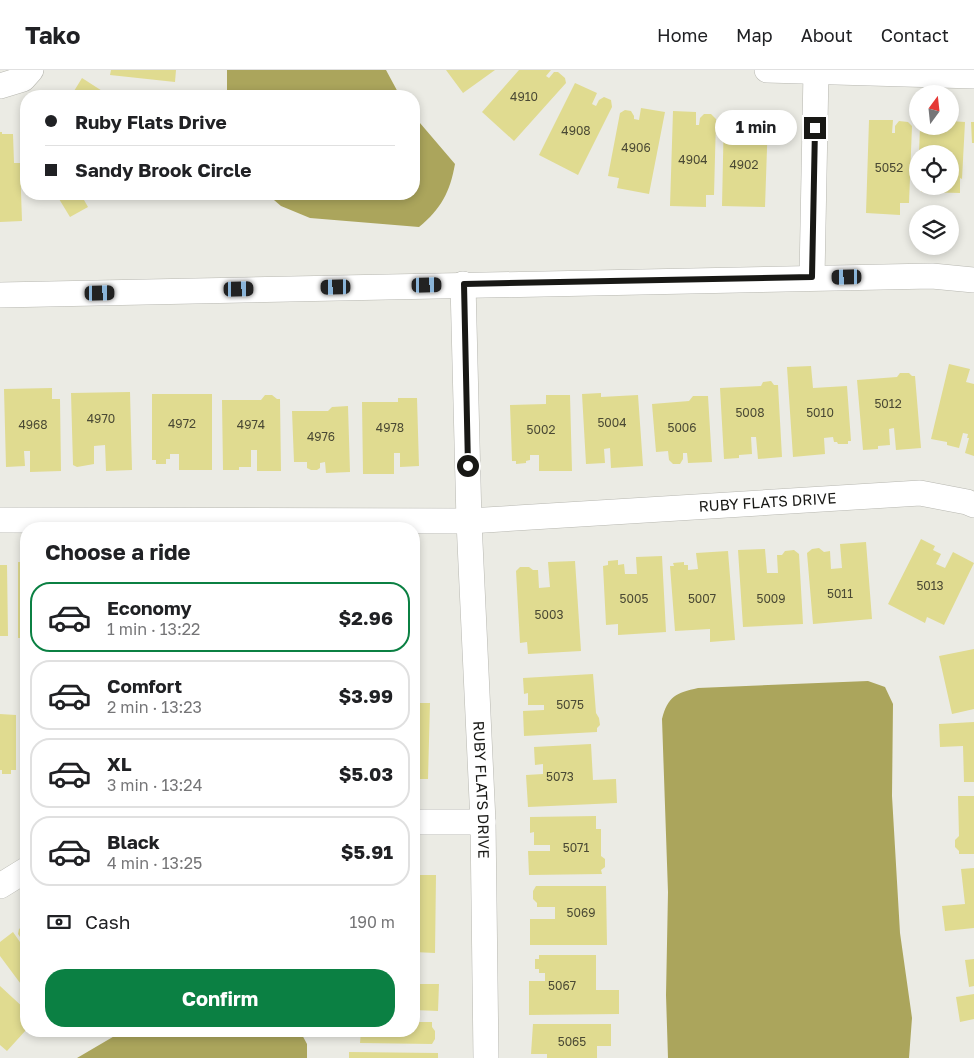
<!DOCTYPE html>
<html lang="en">
<head>
<meta charset="utf-8">
<style>
	:root { --surface:#fff; --page:#f6f6f6; --text:#202124; --muted:#757577; --line:#e0e0e0; --accent:#0b8043 }
	body { margin:0; font-family:"Golos Text",sans-serif; background:var(--page); color:var(--text); height:100vh; display:flex; flex-direction:column; font-size:19px; white-space:nowrap }
	* { box-sizing:border-box; margin:0 }
	p { font-size:16px; color:var(--muted) }
	.icon { flex:none; width:28px; height:28px; fill:none; stroke:currentColor; stroke-width:2; stroke-linecap:round; stroke-linejoin:round }
	.map { position:relative; flex:1; overflow:hidden }
	.panel { position:absolute; left:20px; top:452px; width:400px; height:515px; display:flex; flex-direction:column; background:var(--surface); border-radius:20px; box-shadow:0 2px 8px #0003 }
	.panel>* { flex:none }
	.guide { position:absolute; left:20px; top:20px; width:400px; height:110px; border-radius:20px; box-shadow:0 2px 8px #0003; display:grid; align-content:center; height:110px; padding:0 25px; background:var(--surface) }
	.needle { width:32px; rotate:15deg }
	.tools { position:absolute; left:909px; top:15px; display:grid; gap:10px }
	.tools a { display:grid; place-items:center; width:50px; height:50px; border-radius:50%; background:var(--surface); box-shadow:0 2px 8px #0003; font-size:25px }
	.end { position:absolute; width:22px; height:22px; margin:-11px; border:6px solid #181815; background:#fff; box-shadow:0 0 0 2px #fff }
	.from { border-radius:50% }
	.bubble { position:absolute; height:35px; border-radius:18px; background:var(--surface); box-shadow:0 2px 8px #0003; font-size:16px; font-weight:700; line-height:35px; text-align:center }
	.car { position:absolute; width:15px; height:30px; margin:-15px -8px; border-radius:6px; box-shadow:0 0 4px 1px #0007; background:linear-gradient(#222 24%,#8ab4d8 0 40%,#222 0 76%,#8ab4d8 0 86%,#222 0) }
	.guide b { display:flex; align-items:center; gap:18px; height:48px; font-size:19px }
	.guide b+b { border-top:1px solid var(--line) }
	.guide i { width:12px; height:12px; background:var(--text) }
	ul { padding:0; list-style:none }
	li { display:flex; align-items:center; gap:15px; height:70px; margin:0 10px 8px; padding:0 15px; border:2px solid var(--line); border-radius:20px }
	li div { flex:1 }
	li b { display:block; font-size:19px }
	li em { font-style:normal; font-weight:700 }
	li.on { border-color:var(--accent) }
	li>.icon { width:45px; height:45px; stroke-width:1.5 }
	h2 { padding:0 25px; font-size:22px; line-height:60px }
	.pay { display:flex; align-items:center; gap:12px; height:55px; padding:0 25px; font-size:19px }
	.pay p { margin-inline-start:auto }
	.primary-button { display:flex; gap:10px; margin-top:auto; padding:10px 25px }
	.primary-button a { flex:1; height:58px; border-radius:20px; background:var(--accent); color:#fff; font-size:20px; font-weight:700; line-height:58px; text-align:center }
	header { display:flex; align-items:center; gap:30px; box-sizing:border-box; height:70px; padding:0 25px; background:var(--surface); border-bottom:1px solid var(--line) }
	header strong { font-size:24px }
	nav { display:flex; gap:28px; margin-inline-start:auto; font-size:18px }
	.map>svg:first-child { display:block }
	.water { fill:#aba55c }
	.building { fill:#e0db90 }
	.lines { fill:none; stroke-linecap:round; stroke-linejoin:round }
	.minor-casing { stroke:#b7b7b0; stroke-width:26 }
	.minor { stroke:#fff; stroke-width:25 }
	.route { stroke:#181815; stroke-width:6 }
	.labels { text-anchor:middle; stroke-width:4; stroke-linejoin:round; paint-order:stroke }
	.number-label { font-size:12px; fill:#4a4934 }
	.street-label { font-size:15px; fill:#181815; stroke:#ebebe4 }
</style>
</head>
<body>
<header>
<strong>Tako</strong>
<nav><a>Home</a><a>Map</a><a>About</a><a>Contact</a></nav>
</header>
<div class="map">
<svg width="974" height="988" viewBox="0 0 974 988">
	<rect width="100%" height="100%" fill="#ebebe4"/>
	<path class="water" d="M227,0H386L400,26H227Z
		M414,46L455,94C450,122 441,139 419,157L310,148L281,136L267,124H414Z
		M868,611L885,617L893,634L892,726L900,863L912,948L909,988H668L666,925L668,822L662,649C668,626 676,623 698,618Z
		M123,961H300L307,974V988H77Z"/>
	<path class="building" d="M111,0H176L175,12L110,5Z
		M446,0H495L463,23Z
		M519,0H551L546,6L549,8L554,2H558L565,8L566,13L514,71L482,42Z
		M82,8L110,26H71Z
		M575,13L597,23L592,34L596,36L599,30L604,27L611,30L612,37L578,105L539,85Z
		M641,38L665,42L649,124L617,118L619,108L608,106L620,43L625,40L631,41L634,46V49L639,50Z
		M673,41L696,42V55H699L700,48L704,44H711L716,49L714,125H706V137L670,136Z
		M724,42L749,43V54L752,55V49L756,44H763L768,49L765,137L722,136Z
		M869,50H893L892,63H895V56L899,51L908,52L912,56L909,133H900V145L866,143Z
		M950,51L965,52L962,109L960,108V123L921,122V116H950V84H919L920,56H944V61L947,62Z
		M971,52H974V73H972Z
		M0,62H2V64H13L14,93H20L22,151L0,152Z
		M56,124H94L84,130L88,137L70,147Z
		M949,294L970,299L966,312L974,314V386L965,383L969,368H967L968,364L963,363L959,378L947,375V372L931,369Z
		M811,296L813,318L847,316L851,371H848V374H838L837,372H834L833,367L824,368L825,384L793,387L787,297Z
		M900,303H909L912,306H915L921,378L896,380L894,358L889,359L890,375L878,376V379L863,380L857,310L897,307Z
		M771,311L774,315H778L782,387L758,389L756,367H751L752,384L739,385V388L724,389L720,318L761,316L763,312Z
		M52,318V329H60L61,401L30,402V381H24L25,396L6,397L4,319Z
		M130,322L132,400L106,401L105,375L94,376V394L77,397L73,395L71,323Z
		M601,323V327L638,325L643,396L611,398L610,378L604,379L605,393L586,394L582,324Z
		M152,324H212V400H179V384H170V389H166V394H156V390H152Z
		M265,325H272L277,329H280L281,401H257V380H251V397H239V400H223L222,330H261Z
		M546,325H570L572,401H539V385H530V390L526,391V393L516,394V391H512L510,335L546,334Z
		M693,326H708L712,392L688,393L687,383H683V389L680,394H673L669,390L668,381L656,382L652,334L689,331Z
		M398,328H417L419,396L400,397V383H394V404H363L362,332H398Z
		M348,336L350,402L326,403L325,392L320,393V398L317,400H311L307,398V392H294L292,341H328L332,337Z
		M921,469L935,476L933,480L941,484L936,494L945,498L953,482L974,493L944,555L927,547L925,553L888,534Z
		M866,472L872,549L813,554L807,483L812,479L819,478L824,482L830,481L831,499L842,498L840,474Z
		M765,479L767,503H778L777,485H782L785,481L794,480L799,484L803,554L743,557L738,480Z
		M728,481L735,570L710,572V559L675,561L670,496H674L673,493L684,492V495H688V500L698,499L696,483Z
		M662,486L666,562L618,565V554L606,555L603,496L608,495V491L618,490V495L624,494L625,504H637L636,487Z
		M575,491L581,581L528,584L527,572L520,573L516,501L520,497H529L533,500H538L539,518L550,517L548,492Z
		M18,492H26V568H18Z
		M0,495H7L8,566H0Z
		M414,497H420V568H414Z
		M974,579V639L952,644L939,586Z
		M593,604L596,643L599,648L600,655L597,658V662L524,666L523,641L544,640V635H528V623L524,624L523,608Z
		M414,633H430L428,709H414Z
		M0,644L16,645V700H11V704H2V700H0Z
		M974,652V712H964L963,676L940,677L939,654Z
		M591,674L593,710L616,709L617,733L528,737L526,705L543,704V694L535,695L534,677Z
		M958,726H974V784H959V781L955,777V770L959,766Z
		M596,746V759H601V786L605,789V797L601,800L602,804L529,805L528,781H550V775H534V762L530,763V747Z
		M974,798V858L945,861L942,836L965,834L961,799Z
		M414,805H436L435,883L414,882Z
		M536,816H606L607,875H530V849H555V837H537V833L533,829V821Z
		M26,853V921L0,886V872L13,862L20,872L22,870L18,864L19,859Z
		M539,885H596V920H619V944L529,945V911H545V903H539V899H535V889H539Z
		M974,889V916L969,917L965,890Z
		M414,914H439L438,941L414,940Z
		M0,916L26,940V960L7,981L0,975Z
		M974,924V949L960,952L956,927Z
		M414,952H432V957L435,961V969L432,974L360,973L361,961H414Z
		M533,954H611V976H597V988H547V984H531Z
		M349,982L438,983V988H349Z"/>
	<g class="lines">
		<g class="minor-casing">
			<g id="minor">
				<path d="M767,0L974,6"/>
				<path d="M0,16L23,9L31,0"/>
				<path d="M812,207L816,2"/>
				<path id="s1" d="M463,214L469,451L483,752L486,988"/>
				<path d="M0,225L932,206L974,210"/>
				<path id="s2" d="M0,450L469,451L920,423L967,432L974,435"/>
				<path d="M414,752H483"/>
				<path d="M0,816L26,800"/>
			</g>
		</g>
		<use href="#minor" class="minor"/>
	</g>
	<g class="lines">
		<path class="route" d="M468,396L464,214L812,207L815,58"/>
	</g>
	<g class="labels">
		<g class="number-label">
			<text x="524" y="31">4910</text>
			<text x="576" y="65">4908</text>
			<text x="636" y="82">4906</text>
			<text x="693" y="94">4904</text>
			<text x="744" y="99">4902</text>
			<text x="889" y="102">5052</text>
			<text x="888" y="338">5012</text>
			<text x="750" y="347">5008</text>
			<text x="820" y="347">5010</text>
			<text x="101" y="353">4970</text>
			<text x="612" y="357">5004</text>
			<text x="182" y="358">4972</text>
			<text x="33" y="359">4968</text>
			<text x="251" y="359">4974</text>
			<text x="390" y="362">4978</text>
			<text x="682" y="362">5006</text>
			<text x="541" y="364">5002</text>
			<text x="321" y="371">4976</text>
			<text x="930" y="520">5013</text>
			<text x="840" y="528">5011</text>
			<text x="634" y="533">5005</text>
			<text x="702" y="533">5007</text>
			<text x="771" y="533">5009</text>
			<text x="549" y="549">5003</text>
			<text x="570" y="639">5075</text>
			<text x="560" y="711">5073</text>
			<text x="576" y="782">5071</text>
			<text x="581" y="847">5069</text>
			<text x="562" y="920">5067</text>
			<text x="572" y="976">5065</text>
		</g>
		<g class="street-label">
			<text dy="5" stroke="none"><textPath href="#s2" startOffset="768">RUBY FLATS DRIVE</textPath></text>
			<text dy="5" stroke="none"><textPath href="#s1" startOffset="506">RUBY FLATS DRIVE</textPath></text>
		</g>
	</g>
</svg>
<div class="tools">
<a><svg class="needle" viewBox="-14 -14 28 28"><path d="M0-13l5 13h-10z" fill="#e53935"/><path d="M0 13l5-13h-10z" fill="#757577"/></svg></a>
<a><svg class="icon" aria-label="locate" viewBox="0 0 24 24"><circle cx="12" cy="12" r="6"/><path d="M12 2v4M12 18v4M2 12h4M18 12h4"/></svg></a>
<a><svg class="icon" aria-label="layers" viewBox="0 0 24 24"><path d="M12 4l9 5-9 5-9-5zM3 14l9 5 9-5"/></svg></a>
</div>
<i class="end from" style="left:468px;top:396px"></i>
<i class="end" style="left:815px;top:58px"></i>
<div class="bubble" style="left:715px;top:40px;width:82px">1 min</div>
<i class="car" style="left:847px;top:207px;rotate:269deg"></i>
<i class="car" style="left:427px;top:215px;rotate:89deg"></i>
<i class="car" style="left:336px;top:217px;rotate:269deg"></i>
<i class="car" style="left:239px;top:219px;rotate:89deg"></i>
<i class="car" style="left:100px;top:223px;rotate:89deg"></i>
<div class="guide">
<b><i class="from"></i>Ruby Flats Drive</b>
<b><i></i>Sandy Brook Circle</b>
</div>
<section class="panel">
<h2>Choose a ride</h2>
<ul>
<li class="on"><svg class="icon" aria-label="car" viewBox="0 0 24 24"><path d="M5 17H2v-5l4-1 3-4h7l3 4 3 1v5h-3M9 17h6M6 11h13"/><circle cx="7" cy="17" r="2"/><circle cx="17" cy="17" r="2"/></svg><div><b>Economy</b><p>1 min · 13:22</p></div><em>$2.96</em></li>
<li><svg class="icon" aria-label="car" viewBox="0 0 24 24"><path d="M5 17H2v-5l4-1 3-4h7l3 4 3 1v5h-3M9 17h6M6 11h13"/><circle cx="7" cy="17" r="2"/><circle cx="17" cy="17" r="2"/></svg><div><b>Comfort</b><p>2 min · 13:23</p></div><em>$3.99</em></li>
<li><svg class="icon" aria-label="car" viewBox="0 0 24 24"><path d="M5 17H2v-5l4-1 3-4h7l3 4 3 1v5h-3M9 17h6M6 11h13"/><circle cx="7" cy="17" r="2"/><circle cx="17" cy="17" r="2"/></svg><div><b>XL</b><p>3 min · 13:24</p></div><em>$5.03</em></li>
<li><svg class="icon" aria-label="car" viewBox="0 0 24 24"><path d="M5 17H2v-5l4-1 3-4h7l3 4 3 1v5h-3M9 17h6M6 11h13"/><circle cx="7" cy="17" r="2"/><circle cx="17" cy="17" r="2"/></svg><div><b>Black</b><p>4 min · 13:25</p></div><em>$5.91</em></li>
</ul>
<div class="pay"><svg class="icon" aria-label="cash" viewBox="0 0 24 24"><path d="M3 7h18v10H3z"/><circle cx="12" cy="12" r="2"/></svg>Cash<p>190 m</p></div>
<div class="primary-button"><a>Confirm</a></div>
</section>
</div>
</body>
</html>
